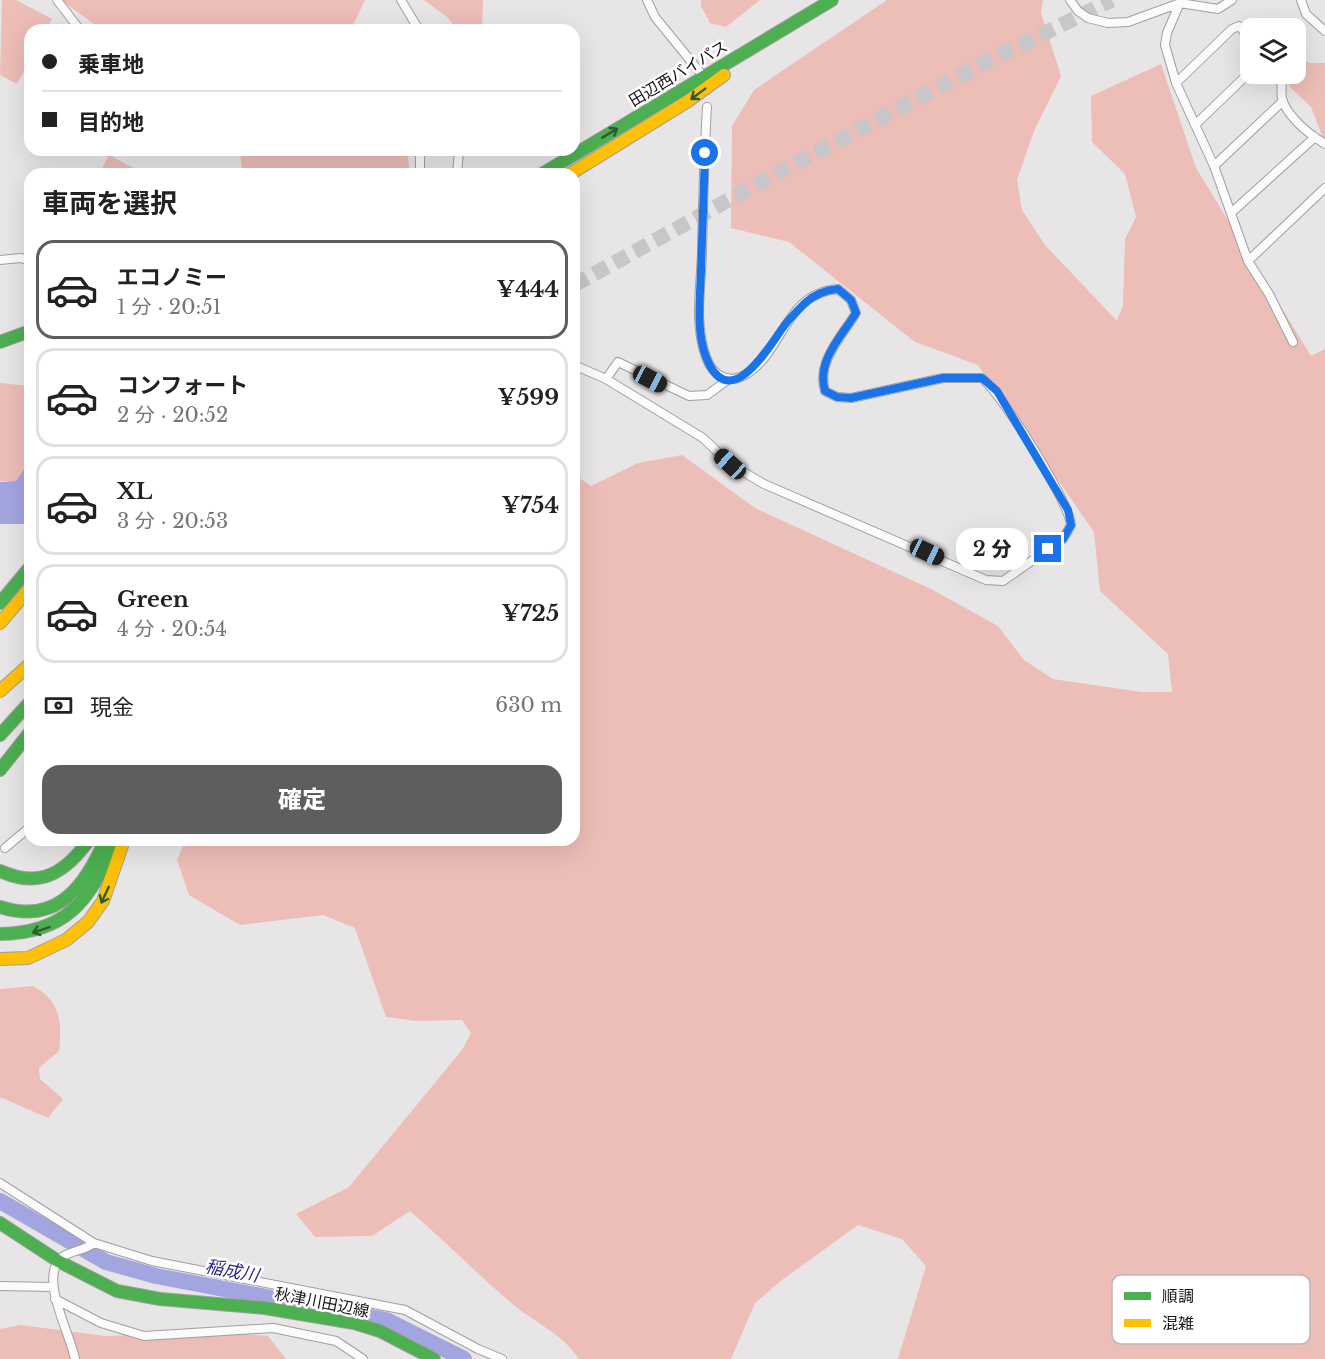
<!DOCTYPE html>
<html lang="ja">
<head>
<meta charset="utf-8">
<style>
	:root { --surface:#fff; --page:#f2f2f2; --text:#222; --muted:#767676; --line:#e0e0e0; --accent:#605d5f }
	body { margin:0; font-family:"Libre Baskerville","Noto Sans JP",serif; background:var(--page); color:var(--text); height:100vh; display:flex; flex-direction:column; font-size:22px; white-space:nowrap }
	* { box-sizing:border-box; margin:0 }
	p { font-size:20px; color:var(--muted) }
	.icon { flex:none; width:33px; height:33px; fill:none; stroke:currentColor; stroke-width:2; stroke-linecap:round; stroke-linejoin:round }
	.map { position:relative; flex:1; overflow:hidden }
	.drawer { position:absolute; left:24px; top:168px; width:556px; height:678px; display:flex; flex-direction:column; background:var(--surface); border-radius:18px; box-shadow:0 6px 24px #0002 }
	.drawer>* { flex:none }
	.hud { position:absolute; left:24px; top:24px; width:556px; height:132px; border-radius:18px; box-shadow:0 6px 24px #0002; display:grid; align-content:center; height:132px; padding:0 18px; background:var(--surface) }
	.fabs { position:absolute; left:1240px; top:18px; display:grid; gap:12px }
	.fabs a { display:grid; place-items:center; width:66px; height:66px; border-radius:12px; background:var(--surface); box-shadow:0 6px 24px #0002; font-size:30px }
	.end { position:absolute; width:27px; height:27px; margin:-14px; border:8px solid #1a73e8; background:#fff; box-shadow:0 0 0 3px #fff }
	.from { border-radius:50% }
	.bubble { position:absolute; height:42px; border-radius:18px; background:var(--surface); box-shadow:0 6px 24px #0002; font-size:20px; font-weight:800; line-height:42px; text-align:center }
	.car { position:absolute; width:18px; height:36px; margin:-18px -9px; border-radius:8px; box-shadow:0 0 4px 2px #0007; background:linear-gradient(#222 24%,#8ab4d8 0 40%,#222 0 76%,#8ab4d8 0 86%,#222 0) }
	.hud b { display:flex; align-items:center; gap:21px; height:57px; font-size:22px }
	.hud b+b { border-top:2px solid var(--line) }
	.hud i { width:15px; height:15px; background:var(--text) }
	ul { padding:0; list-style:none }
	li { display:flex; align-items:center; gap:18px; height:99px; margin:0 12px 9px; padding:0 6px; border:3px solid var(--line); border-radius:18px }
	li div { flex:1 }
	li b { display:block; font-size:22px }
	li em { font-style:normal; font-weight:800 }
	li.selected { border-color:var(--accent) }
	li>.icon { width:54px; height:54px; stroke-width:1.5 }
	h2 { padding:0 18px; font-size:27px; line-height:72px }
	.pay { display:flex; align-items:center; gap:15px; height:66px; padding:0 18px; font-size:22px }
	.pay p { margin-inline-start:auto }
	.button { display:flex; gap:12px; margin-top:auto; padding:12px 18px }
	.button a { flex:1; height:69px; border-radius:18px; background:var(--accent); color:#fff; font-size:24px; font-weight:800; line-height:69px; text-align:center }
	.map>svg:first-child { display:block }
	.green { fill:#edbdb7 }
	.water { fill:#a2a5df }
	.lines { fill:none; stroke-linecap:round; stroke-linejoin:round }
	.river { stroke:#a2a5df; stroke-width:16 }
	.highway-tunnel { stroke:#c8c6c8; stroke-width:15; stroke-dasharray:15 8; stroke-linecap:butt }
	.street-casing { stroke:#a09ea0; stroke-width:10 }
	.fast-casing { stroke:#a09ea0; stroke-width:14 }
	.slow-casing { stroke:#a09ea0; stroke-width:14 }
	.street { stroke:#fcfbfb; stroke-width:8 }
	.fast { stroke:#4caf50; stroke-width:12 }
	.slow { stroke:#ffc107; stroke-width:12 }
	.oneway { stroke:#2e5a30 }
	.route { stroke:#1a73e8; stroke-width:8 }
	.labels { text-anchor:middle; stroke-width:5; stroke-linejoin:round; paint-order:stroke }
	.street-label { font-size:16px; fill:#161416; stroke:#fff }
	.water-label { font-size:18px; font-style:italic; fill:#322a89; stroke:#fff }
	.key { fill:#fff; stroke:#b9b8b9; stroke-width:1.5 }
	.key-label { font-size:16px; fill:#161416 }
</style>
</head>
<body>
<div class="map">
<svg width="1325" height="1359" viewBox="0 0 1325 1359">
	<rect width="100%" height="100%" fill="#e8e5e7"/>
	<path class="green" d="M2,0H16L52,19L46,30H30V60L17,84L0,75Z
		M61,0H365L354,23L337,30H102Z
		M424,0H483L482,30H458L447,17Z
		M701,0H760L726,27L710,23L701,6Z
		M887,0H1043L1041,13L1061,76L1034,131L1017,180L1022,210L1045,245L1117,321L1123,305L1125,239L1136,217L1125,174L1092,142L1091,96L1161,64L1196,168L1311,356L1325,349V1359H898L926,1266L902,1239L858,1225L782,1280L755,1303L731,1359H579C562,1333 533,1322 509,1301C475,1272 444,1240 410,1211L372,1236L315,1237L296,1214L349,1187L462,1050L471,1033L462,1020L417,1021L386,1017L355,928L323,915L240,925L189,895L177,860L184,844L214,840H574L575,475L591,486L638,463L682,455L755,508L931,589L998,626L1024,660L1053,679L1141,692H1172L1168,654L1100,591L1094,532L978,365L915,342L789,242L731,228L732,126L754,90Z
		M1296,56L1310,63H1325V143L1311,107L1290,87L1289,74H1296Z
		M240,150H407L410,174H242Z
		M109,155L145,174H99Z
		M0,383L30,386V460L16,481H0Z
		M33,986C61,1001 62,1022 59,1051L39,1068L40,1079L63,1099L48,1118L0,1097V989Z
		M20,1325L106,1336L216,1332L268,1336L286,1359H0V1329Z"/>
	<path class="water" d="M30,460V522L27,524H0V482L16,481Z"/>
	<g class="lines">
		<path class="river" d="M0,1201L106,1262L156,1276L386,1320L464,1359"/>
		<path class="highway-tunnel" d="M574,285L794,164L990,60L1112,0"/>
		<g class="street-casing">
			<path id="street" d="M57,0L80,30
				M401,0L419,30
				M647,0L655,17L699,71
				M1070,0L1078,11L1088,18L1108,23L1128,22L1180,3L1218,9L1232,0
				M1181,0L1167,33L1165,45L1176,83L1214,166L1248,261L1269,294L1293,342
				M1301,0L1306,14L1325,31
				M1278,74C1285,82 1279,93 1283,102C1291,120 1309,134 1325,144
				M1176,83L1232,29L1239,26L1251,40
				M1195,125L1251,71
				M420,150V174
				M1214,166L1283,101
				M457,174L459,150
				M1231,213L1315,137
				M0,260L21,258L30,261
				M1248,261L1325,188
				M574,365L606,379L703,438L730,464L764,484L986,580L1003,581L1063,539L1071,525C1068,499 1003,396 982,378H943L851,398L837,397L825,391C816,362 842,336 856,313L851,300L838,289C785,293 783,351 748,373C730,385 713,377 706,357C694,325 701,286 702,253C703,204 704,155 707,107
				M606,379L618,362L689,396L707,395L729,379
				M5,848L30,827
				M0,1183L94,1243L152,1261L405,1310L478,1349L502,1359
				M0,1286L53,1287
				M55,1299L101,1323L144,1336L273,1328L336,1341L363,1359
				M75,1359C70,1333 39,1278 61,1258C70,1250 85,1251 94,1243"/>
		</g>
		<g class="fast-casing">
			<path id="fast" d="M542,174L832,0
				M0,342L30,331
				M0,603L30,567
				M0,735L30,702
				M0,770L30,732
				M0,871C40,889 65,873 89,840
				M0,907C53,924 81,892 102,847
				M0,934C65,933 89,902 113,846
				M0,1223L58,1261L117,1291L160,1299L265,1308L354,1323L380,1331L434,1359"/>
		</g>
		<g class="slow-casing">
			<path id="slow" d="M570,174L688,101L724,75
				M0,623L30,588
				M0,691L30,664
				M0,959L28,958L66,940L88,922L103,901L124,840"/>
		</g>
		<use href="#street" class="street"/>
		<use href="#fast" class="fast"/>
		<use href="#slow" class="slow"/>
	</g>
	<defs><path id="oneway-shaft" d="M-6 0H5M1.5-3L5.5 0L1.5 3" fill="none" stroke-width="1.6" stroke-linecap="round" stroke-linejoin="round" transform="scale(1.5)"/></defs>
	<g class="oneway">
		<use href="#oneway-shaft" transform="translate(698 94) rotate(143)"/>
		<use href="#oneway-shaft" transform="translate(610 133) rotate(-31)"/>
		<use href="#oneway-shaft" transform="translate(105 895) rotate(115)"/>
		<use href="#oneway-shaft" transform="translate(41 930) rotate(162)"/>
	</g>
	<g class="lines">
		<path class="route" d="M705,153C704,192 702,232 701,271C700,299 696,331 706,357C729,416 768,348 784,326C790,318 798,310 805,303C815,294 826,290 838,289L851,300L856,313C842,336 816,361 825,391L837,397L851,398L943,378H982L997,391L1068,510L1071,525L1063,539L1048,549"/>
	</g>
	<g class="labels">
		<g class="street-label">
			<text transform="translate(678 73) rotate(-31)" y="6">田辺西バイパス</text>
			<text transform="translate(322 1302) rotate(11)" y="6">秋津川田辺線</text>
		</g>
		<g class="water-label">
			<text transform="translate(232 1271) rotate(11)" y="6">稲成川</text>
		</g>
	</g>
	<rect x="1112" y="1275" width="198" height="69" rx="9" class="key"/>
	<rect x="1124" y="1292" width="27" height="8" fill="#4caf50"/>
	<rect x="1124" y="1319" width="27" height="8" fill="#ffc107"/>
	<g class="key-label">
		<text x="1162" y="1302">順調</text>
		<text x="1162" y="1329">混雑</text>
	</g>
</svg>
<div class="fabs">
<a><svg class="icon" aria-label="layers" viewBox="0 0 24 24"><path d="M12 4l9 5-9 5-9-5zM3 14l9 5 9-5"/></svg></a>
</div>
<i class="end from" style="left:705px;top:153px"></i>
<i class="end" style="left:1048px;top:549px"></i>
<div class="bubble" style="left:956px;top:528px;width:72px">2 分</div>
<i class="car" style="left:650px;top:379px;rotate:118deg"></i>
<i class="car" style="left:730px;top:464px;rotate:312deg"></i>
<i class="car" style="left:927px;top:552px;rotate:115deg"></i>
<div class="hud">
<b><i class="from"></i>乗車地</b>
<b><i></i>目的地</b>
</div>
<section class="drawer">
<h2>車両を選択</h2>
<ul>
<li class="selected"><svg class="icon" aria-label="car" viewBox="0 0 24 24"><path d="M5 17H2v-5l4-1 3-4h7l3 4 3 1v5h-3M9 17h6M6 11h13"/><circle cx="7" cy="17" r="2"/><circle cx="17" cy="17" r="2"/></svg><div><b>エコノミー</b><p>1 分 · 20:51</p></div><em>¥444</em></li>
<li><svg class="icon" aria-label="car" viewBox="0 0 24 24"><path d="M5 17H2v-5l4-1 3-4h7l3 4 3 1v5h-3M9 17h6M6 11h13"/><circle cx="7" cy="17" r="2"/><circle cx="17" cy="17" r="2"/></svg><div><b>コンフォート</b><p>2 分 · 20:52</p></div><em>¥599</em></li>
<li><svg class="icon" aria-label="car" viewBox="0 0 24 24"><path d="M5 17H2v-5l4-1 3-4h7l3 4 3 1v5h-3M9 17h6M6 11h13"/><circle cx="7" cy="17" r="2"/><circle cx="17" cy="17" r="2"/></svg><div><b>XL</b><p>3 分 · 20:53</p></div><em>¥754</em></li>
<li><svg class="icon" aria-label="car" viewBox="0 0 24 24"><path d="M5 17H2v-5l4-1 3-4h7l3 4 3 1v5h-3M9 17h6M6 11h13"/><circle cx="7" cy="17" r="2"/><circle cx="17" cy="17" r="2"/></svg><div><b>Green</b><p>4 分 · 20:54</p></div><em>¥725</em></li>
</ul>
<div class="pay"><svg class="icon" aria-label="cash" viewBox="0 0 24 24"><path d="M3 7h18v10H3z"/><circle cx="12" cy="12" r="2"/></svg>現金<p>630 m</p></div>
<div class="button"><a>確定</a></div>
</section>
</div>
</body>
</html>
